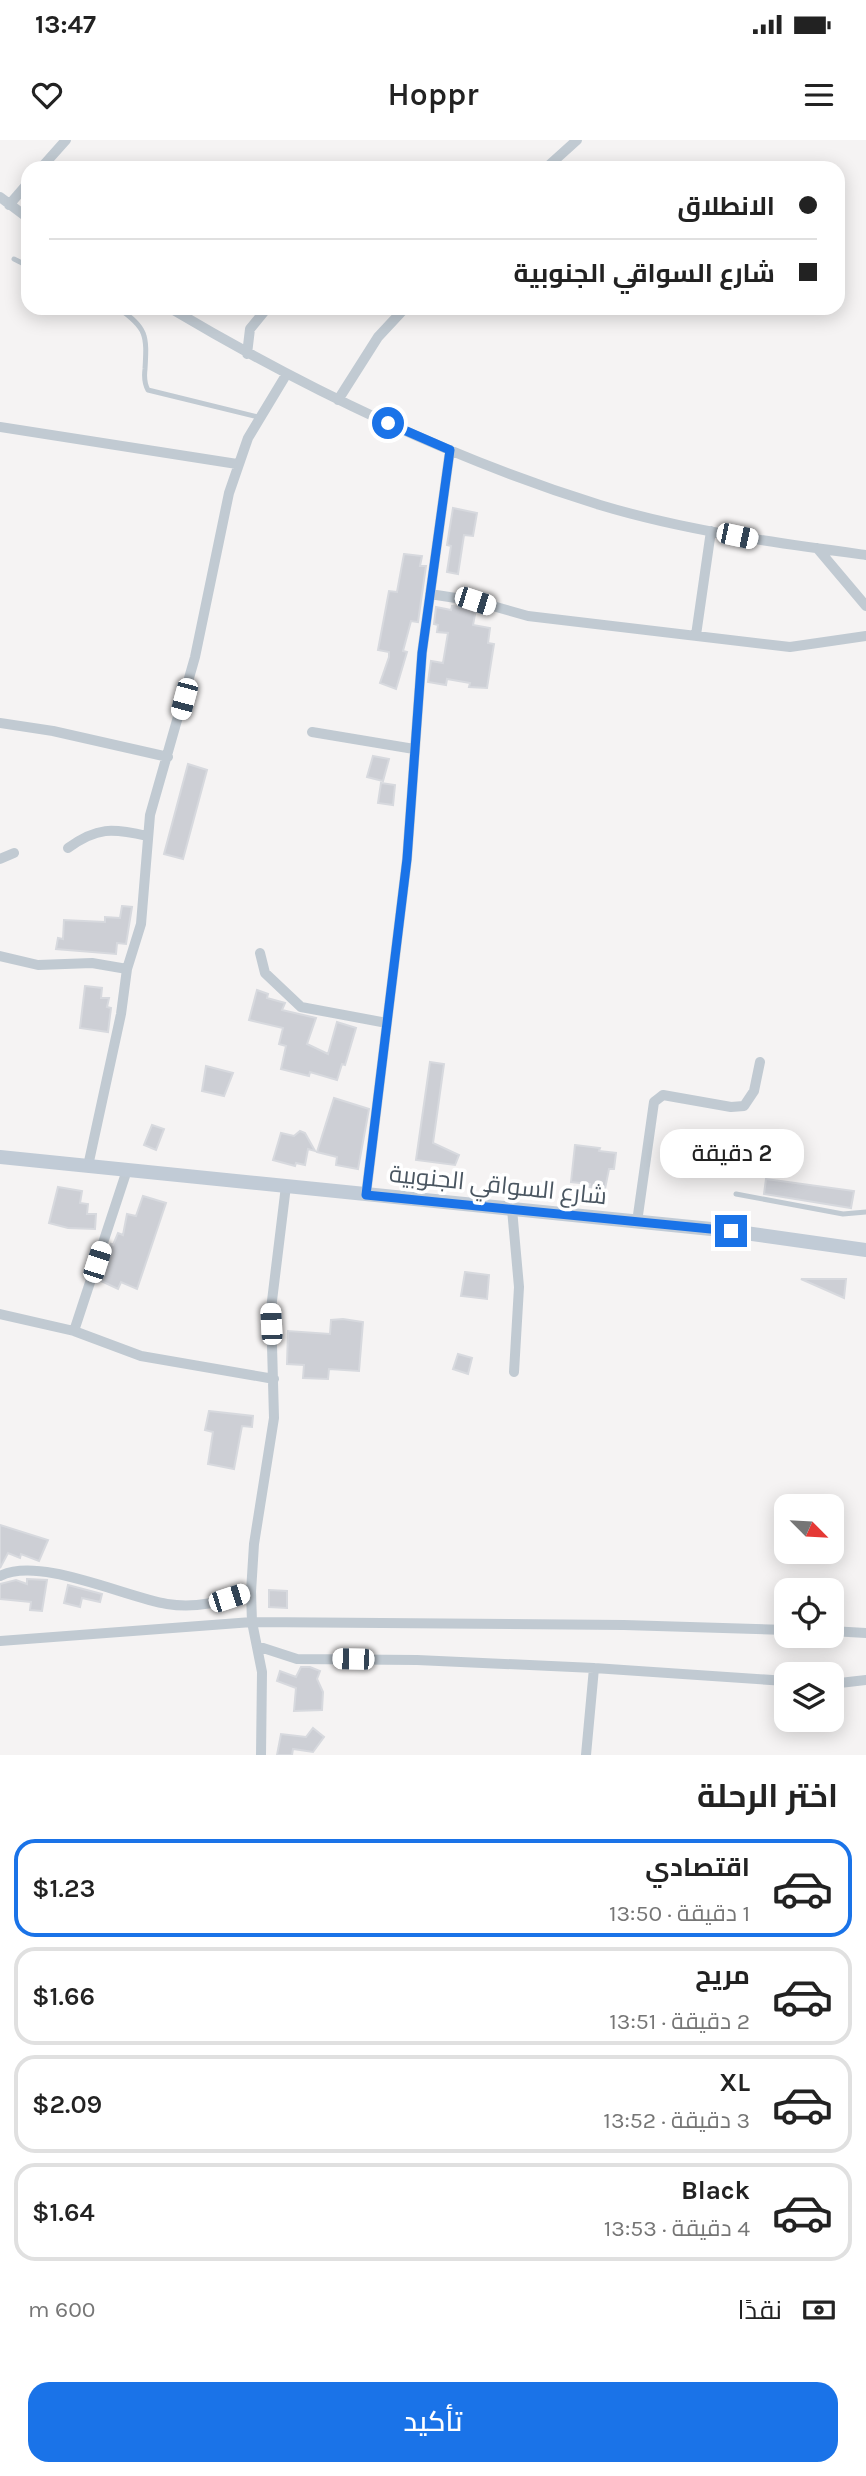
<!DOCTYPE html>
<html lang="ar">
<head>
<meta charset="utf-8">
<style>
	:root { --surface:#fff; --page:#f6f6f6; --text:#222; --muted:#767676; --line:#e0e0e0; --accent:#1a73e8 }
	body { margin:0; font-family:Karla,Cairo,sans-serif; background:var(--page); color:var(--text); direction:rtl; height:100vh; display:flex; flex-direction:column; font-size:26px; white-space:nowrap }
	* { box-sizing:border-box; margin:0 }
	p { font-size:23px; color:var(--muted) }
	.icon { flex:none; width:38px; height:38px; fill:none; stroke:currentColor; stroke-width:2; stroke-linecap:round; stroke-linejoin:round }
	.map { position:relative; height:1615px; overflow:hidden; direction:ltr }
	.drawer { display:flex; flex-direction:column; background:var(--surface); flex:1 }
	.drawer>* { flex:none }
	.guide { position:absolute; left:21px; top:21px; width:824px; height:154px; border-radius:21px; box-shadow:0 4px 18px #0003; direction:rtl; display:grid; align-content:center; height:154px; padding:0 28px; background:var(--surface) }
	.needle { width:46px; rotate:114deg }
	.buttons { position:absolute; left:774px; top:1354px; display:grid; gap:14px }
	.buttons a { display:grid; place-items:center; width:70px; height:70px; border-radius:14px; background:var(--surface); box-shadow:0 4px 18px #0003; font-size:35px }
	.end { position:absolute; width:32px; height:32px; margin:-16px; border:9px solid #1a73e8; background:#fff; box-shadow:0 0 0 4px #fff }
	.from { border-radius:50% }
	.bubble { position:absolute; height:49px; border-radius:21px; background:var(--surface); box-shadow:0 4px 18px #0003; font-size:23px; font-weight:600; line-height:49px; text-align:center; direction:rtl }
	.car { position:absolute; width:21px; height:42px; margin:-21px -10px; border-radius:9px; box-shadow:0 0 5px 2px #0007; background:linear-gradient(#fff 24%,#345 0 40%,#fff 0 76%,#345 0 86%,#fff 0) }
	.guide b { display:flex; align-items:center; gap:24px; height:66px; font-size:26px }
	.guide b+b { border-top:2px solid var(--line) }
	.guide i { width:18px; height:18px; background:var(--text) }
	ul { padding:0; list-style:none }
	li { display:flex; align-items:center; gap:21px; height:98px; margin:0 14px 10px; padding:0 14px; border:4px solid var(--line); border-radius:21px }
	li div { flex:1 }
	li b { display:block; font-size:26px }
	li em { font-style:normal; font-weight:600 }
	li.active { border-color:var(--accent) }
	li>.icon { width:63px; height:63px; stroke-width:1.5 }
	h2 { padding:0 28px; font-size:32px; line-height:84px }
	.pay { display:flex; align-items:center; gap:18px; height:77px; padding:0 28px; font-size:26px }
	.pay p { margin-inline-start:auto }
	.button { display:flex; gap:14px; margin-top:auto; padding:14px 28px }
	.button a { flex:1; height:80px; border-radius:21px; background:var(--accent); color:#fff; font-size:28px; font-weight:600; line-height:80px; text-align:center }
	.status { display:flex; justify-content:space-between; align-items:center; height:49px; padding:0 35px; background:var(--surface); direction:ltr }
	.status svg { height:19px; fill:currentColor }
	header { display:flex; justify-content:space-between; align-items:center; height:91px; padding:0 28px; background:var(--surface); font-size:32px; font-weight:600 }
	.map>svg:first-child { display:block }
	.building { fill:#cdcfd5; stroke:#d7d9de; stroke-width:2 }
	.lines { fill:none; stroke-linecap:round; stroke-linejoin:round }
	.lane { stroke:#c1cad2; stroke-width:5 }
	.street { stroke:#c1cad2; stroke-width:10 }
	.secondary { stroke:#c1cbd6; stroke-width:14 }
	.route { stroke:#1a73e8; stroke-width:9 }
	.labels { text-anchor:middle; stroke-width:7; stroke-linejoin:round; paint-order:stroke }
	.street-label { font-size:24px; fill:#4a5661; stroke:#fff }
</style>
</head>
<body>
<div class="status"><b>13:47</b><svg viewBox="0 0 49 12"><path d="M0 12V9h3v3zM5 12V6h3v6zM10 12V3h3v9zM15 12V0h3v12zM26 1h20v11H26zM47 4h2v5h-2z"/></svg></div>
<header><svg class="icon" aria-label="menu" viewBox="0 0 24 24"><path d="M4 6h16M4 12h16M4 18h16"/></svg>Hoppr<svg class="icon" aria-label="heart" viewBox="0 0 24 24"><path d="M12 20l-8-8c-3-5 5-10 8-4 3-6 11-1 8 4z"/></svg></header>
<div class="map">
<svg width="866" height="1615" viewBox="0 0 866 1615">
	<rect width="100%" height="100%" fill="#f5f3f3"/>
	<path class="building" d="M453,368L477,373L473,396L464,395L458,434L447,432L451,406L447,405Z
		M404,414L422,416L420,426H426L418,482L411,481L403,511L407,512L396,549L380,543L389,517V512L378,510L389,451L397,452Z
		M452,466L476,469L473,485L490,488L488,503L494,504L487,548L469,547L470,543L447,539L446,545L428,542L431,521L443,523L448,493L437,492L438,485L434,484L436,467L451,470Z
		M373,616L389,619L383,641L367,637Z
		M188,624L207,630L183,719L164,714Z
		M381,643L395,645L393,665L378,663Z
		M122,766L132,767L126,804L117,803L116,814L56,809L58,798L63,799L64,780L105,782V777L120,778Z
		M85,846L102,848L101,858H109L107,867L111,868L108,892L80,888Z
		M257,850L268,854L267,858L285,863L282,870L316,878L307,904L328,914L337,882L356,888L345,925L342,924L337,940L310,932L309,936L281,929L286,906L279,904L283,888L249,880Z
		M430,922L444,924L433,1003L459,1015L455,1025L416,1020Z
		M206,926L233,933L224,956L202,951Z
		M334,958L369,969L358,1029L336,1025L337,1017L317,1012Z
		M152,985L164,989L156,1010L144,1005Z
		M300,991L305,993L315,1011L308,1009L305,1025L296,1023L295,1026L273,1020L281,993L294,996Z
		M575,1005L600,1008L599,1011L616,1013L614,1029H609L605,1049L589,1047L590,1044L571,1042Z
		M766,1039L854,1051L851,1068L764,1054Z
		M58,1047L82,1051L80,1063L88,1064L87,1074H96L95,1089L68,1088L49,1083Z
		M143,1056L166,1063L137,1149L121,1142L118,1149L101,1141L105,1132L102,1131L111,1104L113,1105L118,1093L123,1095L127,1074L136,1076Z
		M465,1132L489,1135L487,1159L461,1156Z
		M801,1139H846L844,1158Z
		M343,1179L363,1182L359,1231L329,1229L328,1239L303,1238L304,1225L287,1224L288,1191L330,1194L331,1180Z
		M458,1214L472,1218L468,1234L453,1229Z
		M209,1271L253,1276L252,1287L242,1286L234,1329L208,1324L213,1292L205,1290Z
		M0,1385L48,1400L39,1421L21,1414L20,1418L8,1413L0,1428Z
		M27,1439L47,1440L42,1471L30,1470L31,1462L0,1459V1444L16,1440L27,1444Z
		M68,1445L102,1454L100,1462L82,1458L80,1467L64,1463Z
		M269,1450L287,1451V1468L269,1467Z
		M301,1527H310L320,1531L317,1539L323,1552L322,1570L294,1571L296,1548L277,1541L280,1531L296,1537Z
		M313,1588L324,1597L313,1612L293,1609L292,1615H277L281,1594L306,1597Z"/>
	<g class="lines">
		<path class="lane" d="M14,119L28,126
			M118,168C147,188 147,195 145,229C144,237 144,243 148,250L258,277
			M736,1054L843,1074L866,1072"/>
		<path class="street" d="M41,28L66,0
			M546,28L577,0
			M0,57L28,78
			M9,65L28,43
			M170,168C306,249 449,318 600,365C686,391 777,403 866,415
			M247,214L250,189L267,168
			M338,260L378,197L405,168
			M0,287L237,324
			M817,408L866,466
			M430,454L475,461L528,476L790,507L866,496
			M696,495L711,391
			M0,583L53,591L168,617
			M312,592L414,609
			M68,708C97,687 112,688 147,696
			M0,719L14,713
			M260,813L265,833L301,867L387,883
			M0,816L38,825L92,823L127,829
			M88,1026L121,874L127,829L141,784L150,675L195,517L229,353L248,298L286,235
			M366,1055L407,719L422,513L450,310
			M512,1069L519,1147L514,1232
			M637,1082L654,962L663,955L731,967L744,966L754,951L760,922
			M0,1174L74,1191L141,1216L274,1239
			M74,1191L127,1030
			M0,1436C39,1416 125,1457 167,1464C198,1469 222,1461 251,1452
			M831,1491L866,1493
			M0,1501L252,1482L624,1485L786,1490
			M257,1506L297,1519L417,1520L594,1528L786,1541
			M831,1544L866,1540
			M261,1615L262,1532L252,1482L251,1452L254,1404L274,1278L271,1169L286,1046
			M586,1615L594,1528"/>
		<path class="secondary" d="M0,1017L731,1091L866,1110"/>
	</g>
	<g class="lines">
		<path class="route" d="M388,283L450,310L422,513L407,719L366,1055L731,1091"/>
	</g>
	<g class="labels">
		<g class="street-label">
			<text transform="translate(498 1045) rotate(6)" y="8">شارع السواقي الجنوبية</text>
		</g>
	</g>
</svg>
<div class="buttons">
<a><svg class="needle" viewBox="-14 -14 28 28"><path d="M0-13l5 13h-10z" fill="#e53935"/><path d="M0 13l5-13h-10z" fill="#767676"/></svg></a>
<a><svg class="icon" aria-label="locate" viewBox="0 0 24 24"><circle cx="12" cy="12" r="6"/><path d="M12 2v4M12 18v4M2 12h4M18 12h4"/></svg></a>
<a><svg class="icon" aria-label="layers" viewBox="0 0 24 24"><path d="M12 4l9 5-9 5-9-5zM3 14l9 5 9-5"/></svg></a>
</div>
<i class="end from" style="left:388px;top:283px"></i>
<i class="end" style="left:731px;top:1091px"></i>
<div class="bubble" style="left:660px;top:989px;width:144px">2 دقيقة</div>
<i class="car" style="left:737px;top:396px;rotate:102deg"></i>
<i class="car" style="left:475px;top:461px;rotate:108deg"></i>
<i class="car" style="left:184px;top:559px;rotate:195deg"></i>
<i class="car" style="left:97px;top:1122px;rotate:18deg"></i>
<i class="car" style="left:271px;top:1184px;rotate:357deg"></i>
<i class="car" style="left:229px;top:1458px;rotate:72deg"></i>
<i class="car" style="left:353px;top:1519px;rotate:271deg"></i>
<div class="guide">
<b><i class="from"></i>الانطلاق</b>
<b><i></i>شارع السواقي الجنوبية</b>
</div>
</div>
<section class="drawer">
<h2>اختر الرحلة</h2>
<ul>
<li class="active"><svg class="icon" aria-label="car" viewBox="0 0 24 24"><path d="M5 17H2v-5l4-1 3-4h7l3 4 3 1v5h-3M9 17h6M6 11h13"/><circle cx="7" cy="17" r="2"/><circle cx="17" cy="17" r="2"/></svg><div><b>اقتصادي</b><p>1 دقيقة · 13:50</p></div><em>$1.23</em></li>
<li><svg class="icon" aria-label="car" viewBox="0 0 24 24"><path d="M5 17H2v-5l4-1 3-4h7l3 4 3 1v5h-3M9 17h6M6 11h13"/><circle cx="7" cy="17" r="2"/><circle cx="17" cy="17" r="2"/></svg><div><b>مريح</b><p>2 دقيقة · 13:51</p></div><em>$1.66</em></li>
<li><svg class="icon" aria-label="car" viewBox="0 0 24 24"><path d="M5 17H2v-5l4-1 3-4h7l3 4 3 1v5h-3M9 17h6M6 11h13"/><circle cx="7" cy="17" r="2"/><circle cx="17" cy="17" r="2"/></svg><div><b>XL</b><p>3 دقيقة · 13:52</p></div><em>$2.09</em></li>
<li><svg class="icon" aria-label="car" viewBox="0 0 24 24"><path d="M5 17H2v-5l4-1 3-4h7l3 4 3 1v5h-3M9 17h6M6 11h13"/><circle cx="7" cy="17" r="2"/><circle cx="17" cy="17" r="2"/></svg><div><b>Black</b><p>4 دقيقة · 13:53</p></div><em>$1.64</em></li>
</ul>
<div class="pay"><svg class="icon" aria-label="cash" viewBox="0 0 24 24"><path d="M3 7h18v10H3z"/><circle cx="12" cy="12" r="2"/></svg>نقدًا<p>600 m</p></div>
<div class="button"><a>تأكيد</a></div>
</section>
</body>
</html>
